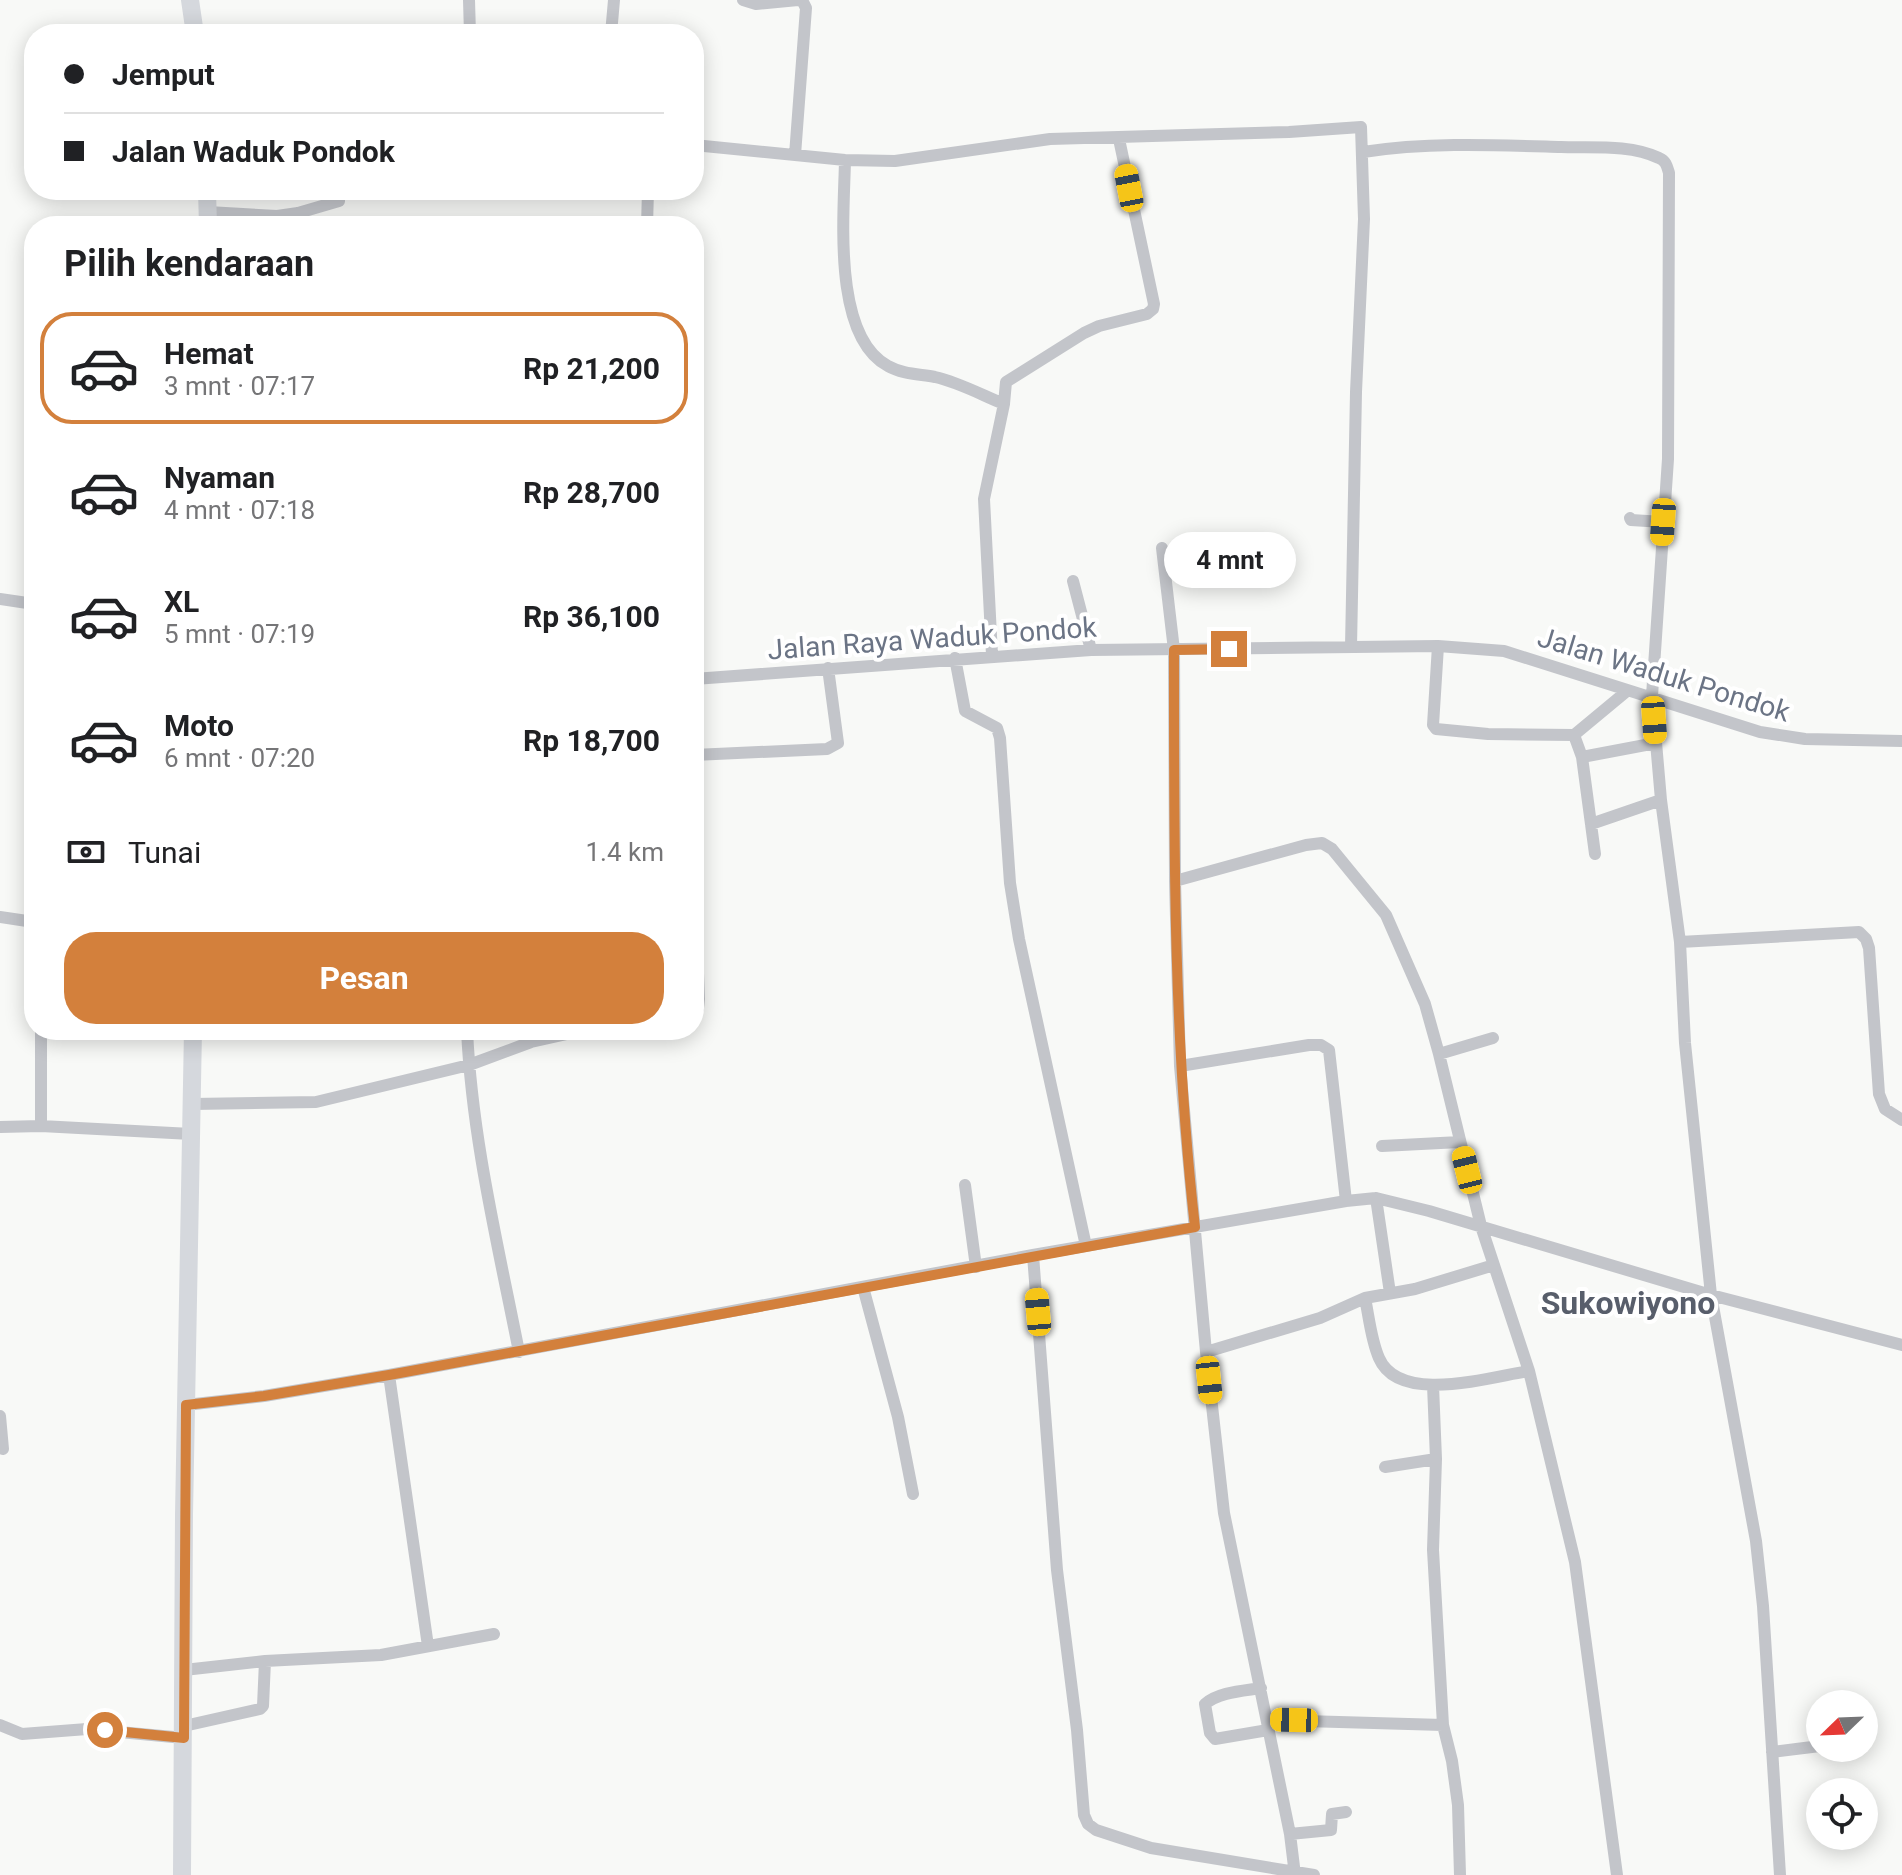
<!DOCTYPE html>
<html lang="id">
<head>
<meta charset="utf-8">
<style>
	:root { --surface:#fff; --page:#f6f6f6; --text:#202124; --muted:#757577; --line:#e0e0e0; --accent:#d3803c }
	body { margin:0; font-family:Roboto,sans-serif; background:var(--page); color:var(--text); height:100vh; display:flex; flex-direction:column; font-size:30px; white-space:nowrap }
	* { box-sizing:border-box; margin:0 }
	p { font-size:26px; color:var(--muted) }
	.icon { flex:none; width:44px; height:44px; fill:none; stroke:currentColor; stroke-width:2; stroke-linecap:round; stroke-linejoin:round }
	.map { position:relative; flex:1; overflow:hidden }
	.panel { position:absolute; left:24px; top:216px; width:680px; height:824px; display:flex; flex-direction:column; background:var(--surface); border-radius:32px; box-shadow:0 4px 20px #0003 }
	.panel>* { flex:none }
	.hud { position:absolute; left:24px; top:24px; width:680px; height:176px; border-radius:32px; box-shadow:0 4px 20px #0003; display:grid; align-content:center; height:176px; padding:0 40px; background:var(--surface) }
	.needle { width:52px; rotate:247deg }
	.controls { position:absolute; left:1806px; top:1690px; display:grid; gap:16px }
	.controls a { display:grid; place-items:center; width:72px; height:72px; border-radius:50%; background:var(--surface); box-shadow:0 4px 20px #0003; font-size:40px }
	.end { position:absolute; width:36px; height:36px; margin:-18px; border:10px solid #d3803c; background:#fff; box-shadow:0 0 0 4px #fff }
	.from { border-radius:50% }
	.bubble { position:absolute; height:56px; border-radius:28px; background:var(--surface); box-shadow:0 4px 20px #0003; font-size:26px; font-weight:700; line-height:56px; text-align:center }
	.car { position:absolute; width:24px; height:48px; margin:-24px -12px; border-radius:10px; box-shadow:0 0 6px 2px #0007; background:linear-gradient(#f5c518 24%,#345 0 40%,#f5c518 0 76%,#345 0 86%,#f5c518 0) }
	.hud b { display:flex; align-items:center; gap:28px; height:76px; font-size:30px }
	.hud b+b { border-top:2px solid var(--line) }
	.hud i { width:20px; height:20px; background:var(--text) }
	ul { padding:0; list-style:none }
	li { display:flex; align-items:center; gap:24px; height:112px; margin:0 16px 12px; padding:0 24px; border:4px solid transparent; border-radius:32px }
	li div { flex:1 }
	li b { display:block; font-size:30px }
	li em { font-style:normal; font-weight:700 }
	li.current { border-color:var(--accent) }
	li>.icon { width:72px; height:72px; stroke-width:1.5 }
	h2 { padding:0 40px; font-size:36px; line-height:96px }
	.pay { display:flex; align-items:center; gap:20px; height:88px; padding:0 40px; font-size:30px }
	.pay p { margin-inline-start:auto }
	.primary-button { display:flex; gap:16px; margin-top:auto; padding:16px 40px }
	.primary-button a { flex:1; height:92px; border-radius:32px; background:var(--accent); color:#fff; font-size:32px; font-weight:700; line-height:92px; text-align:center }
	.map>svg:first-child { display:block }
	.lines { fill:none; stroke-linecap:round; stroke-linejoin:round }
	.minor { stroke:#c3c5ca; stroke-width:12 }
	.highway { stroke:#d5d8dd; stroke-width:18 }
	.route { stroke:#d3803c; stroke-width:10 }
	.labels { text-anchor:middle; stroke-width:8; stroke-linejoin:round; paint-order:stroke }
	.street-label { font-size:28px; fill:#6b7485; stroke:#fff }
	.quarter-label { font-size:32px; font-weight:bold; fill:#585e6b; stroke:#fff }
</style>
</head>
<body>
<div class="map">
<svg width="1902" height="1875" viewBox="0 0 1902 1875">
	<rect width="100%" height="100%" fill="#f8f9f7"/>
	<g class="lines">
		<path class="minor" d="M469,0L470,34
			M743,0L756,4L798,0
			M611,34L614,0
			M694,145L845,160L895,161L1050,139L1289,132L1361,127L1364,219L1356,392L1351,647
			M1363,152C1429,142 1494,145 1561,147C1592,148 1630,144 1659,158C1666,161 1667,166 1669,173L1668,459L1652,696L1661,800L1680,942L1685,1043L1711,1295L1756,1541L1763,1606L1780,1875
			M795,155L806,8L802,0
			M845,160C844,215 832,336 888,366C902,374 919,374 935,377C958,382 982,395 1004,404L1006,382L1084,333L1099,326L1147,314L1153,309L1154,304L1119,139
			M208,212L277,216L298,213L339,201
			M647,226L648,190
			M1630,518L1631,520L1663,522
			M1162,548L1174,650L1175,881L1180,1066L1206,1352L1224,1513L1290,1834L1295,1875
			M1073,581L1091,650
			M0,599L34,604
			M1438,646L1433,725L1436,729L1488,734L1574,735
			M992,655L984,499L1004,404
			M955,658L965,711L997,728L1000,738L1010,883L1019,939L1086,1246
			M694,679L1091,650L1438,646L1504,651L1760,732L1805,739L1902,741
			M694,755L827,749L838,743L828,668
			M1582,757L1656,743
			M1591,824L1661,800
			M1595,854L1582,757L1574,735L1627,691
			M694,870L699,999L698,1008L694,1011
			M1175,881L1306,845L1322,843L1332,849L1386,915L1425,1004L1439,1054L1481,1226L1529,1371L1575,1562L1617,1875
			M0,917L27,921L34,929
			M1680,942L1859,932L1866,939L1869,948L1879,1094L1885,1109L1902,1120
			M41,1030V1126
			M467,1030C472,1139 498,1245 519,1352
			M1439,1054L1493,1038
			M1180,1066L1309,1045H1321L1329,1050L1346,1201
			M192,1104L316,1102L469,1065L531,1042L585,1030
			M0,1127L41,1126L191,1134
			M1382,1146L1460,1142
			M965,1185L976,1267
			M1376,1198L1390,1293
			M1033,1255L1057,1570L1077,1730L1084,1815L1088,1824L1096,1830L1151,1848L1314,1875
			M863,1287L898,1417L913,1494
			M1365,1298C1369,1317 1371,1340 1379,1358C1399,1405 1490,1377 1529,1371
			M1206,1352L1320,1318L1365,1298L1415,1289L1494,1265
			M389,1375L428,1646
			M1433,1385L1436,1459L1433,1550L1443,1725L1452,1761L1458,1805L1460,1875
			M186,1405L264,1396L389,1375L1033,1255L1346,1201L1376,1198L1429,1211L1711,1295L1902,1345
			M0,1416L3,1449
			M1385,1467L1436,1459
			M184,1670L265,1661L381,1655L494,1634
			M1261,1688C1242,1691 1219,1692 1205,1704L1210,1733L1215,1739L1268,1730
			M1267,1720L1443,1725
			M0,1725L22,1734L87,1729L184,1738
			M184,1726L260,1709L263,1706L265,1661
			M1772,1752L1820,1746
			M1290,1834L1331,1830L1332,1814L1346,1812"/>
		<path class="highway" d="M190,0L195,34
			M207,190L208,226
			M182,1875L184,1515L193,1030"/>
	</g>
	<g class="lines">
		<path class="route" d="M105,1730L184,1738L186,1405L264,1396L389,1375L1195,1227C1173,1035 1174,844 1174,650L1229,649"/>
	</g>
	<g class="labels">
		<g class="street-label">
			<text transform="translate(932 638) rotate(-4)" y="10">Jalan Raya Waduk Pondok</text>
			<text transform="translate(1664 674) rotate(17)" y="10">Jalan Waduk Pondok</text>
		</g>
		<g class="quarter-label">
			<text x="1628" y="1314">Sukowiyono</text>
		</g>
	</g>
</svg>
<div class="controls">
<a><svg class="needle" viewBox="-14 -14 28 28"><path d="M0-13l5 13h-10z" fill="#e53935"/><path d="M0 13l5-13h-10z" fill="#757577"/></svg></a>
<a><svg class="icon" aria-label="locate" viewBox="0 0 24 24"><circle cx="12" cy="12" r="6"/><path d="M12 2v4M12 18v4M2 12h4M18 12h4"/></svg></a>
</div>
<i class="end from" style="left:105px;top:1730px"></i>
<i class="end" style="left:1229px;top:649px"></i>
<div class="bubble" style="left:1164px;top:532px;width:132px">4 mnt</div>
<i class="car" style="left:1129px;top:188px;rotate:349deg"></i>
<i class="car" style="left:1663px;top:522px;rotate:184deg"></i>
<i class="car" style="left:1654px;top:720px;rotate:176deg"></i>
<i class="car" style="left:1467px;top:1170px;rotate:346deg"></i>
<i class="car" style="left:1038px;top:1312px;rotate:355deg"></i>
<i class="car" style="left:1209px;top:1380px;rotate:174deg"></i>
<i class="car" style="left:1294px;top:1720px;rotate:271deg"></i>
<div class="hud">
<b><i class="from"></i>Jemput</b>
<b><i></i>Jalan Waduk Pondok</b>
</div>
<section class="panel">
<h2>Pilih kendaraan</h2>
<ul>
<li class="current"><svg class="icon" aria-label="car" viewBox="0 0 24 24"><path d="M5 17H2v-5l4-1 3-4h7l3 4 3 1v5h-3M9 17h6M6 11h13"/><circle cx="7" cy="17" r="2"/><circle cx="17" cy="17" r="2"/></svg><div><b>Hemat</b><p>3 mnt · 07:17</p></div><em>Rp 21,200</em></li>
<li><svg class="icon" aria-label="car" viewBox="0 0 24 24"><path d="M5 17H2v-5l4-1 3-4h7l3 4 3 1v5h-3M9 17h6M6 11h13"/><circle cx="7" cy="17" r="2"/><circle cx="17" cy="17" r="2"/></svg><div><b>Nyaman</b><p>4 mnt · 07:18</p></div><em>Rp 28,700</em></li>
<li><svg class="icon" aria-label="car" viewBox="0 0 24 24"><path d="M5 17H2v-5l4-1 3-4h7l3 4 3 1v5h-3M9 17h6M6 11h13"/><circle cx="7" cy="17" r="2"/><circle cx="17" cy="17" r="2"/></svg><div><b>XL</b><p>5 mnt · 07:19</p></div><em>Rp 36,100</em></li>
<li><svg class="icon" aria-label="car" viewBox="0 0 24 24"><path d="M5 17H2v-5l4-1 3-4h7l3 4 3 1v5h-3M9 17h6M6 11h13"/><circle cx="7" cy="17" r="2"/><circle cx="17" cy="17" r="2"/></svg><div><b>Moto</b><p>6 mnt · 07:20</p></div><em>Rp 18,700</em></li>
</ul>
<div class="pay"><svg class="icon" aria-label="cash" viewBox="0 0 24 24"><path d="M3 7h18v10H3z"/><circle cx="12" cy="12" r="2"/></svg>Tunai<p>1.4 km</p></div>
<div class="primary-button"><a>Pesan</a></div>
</section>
</div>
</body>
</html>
